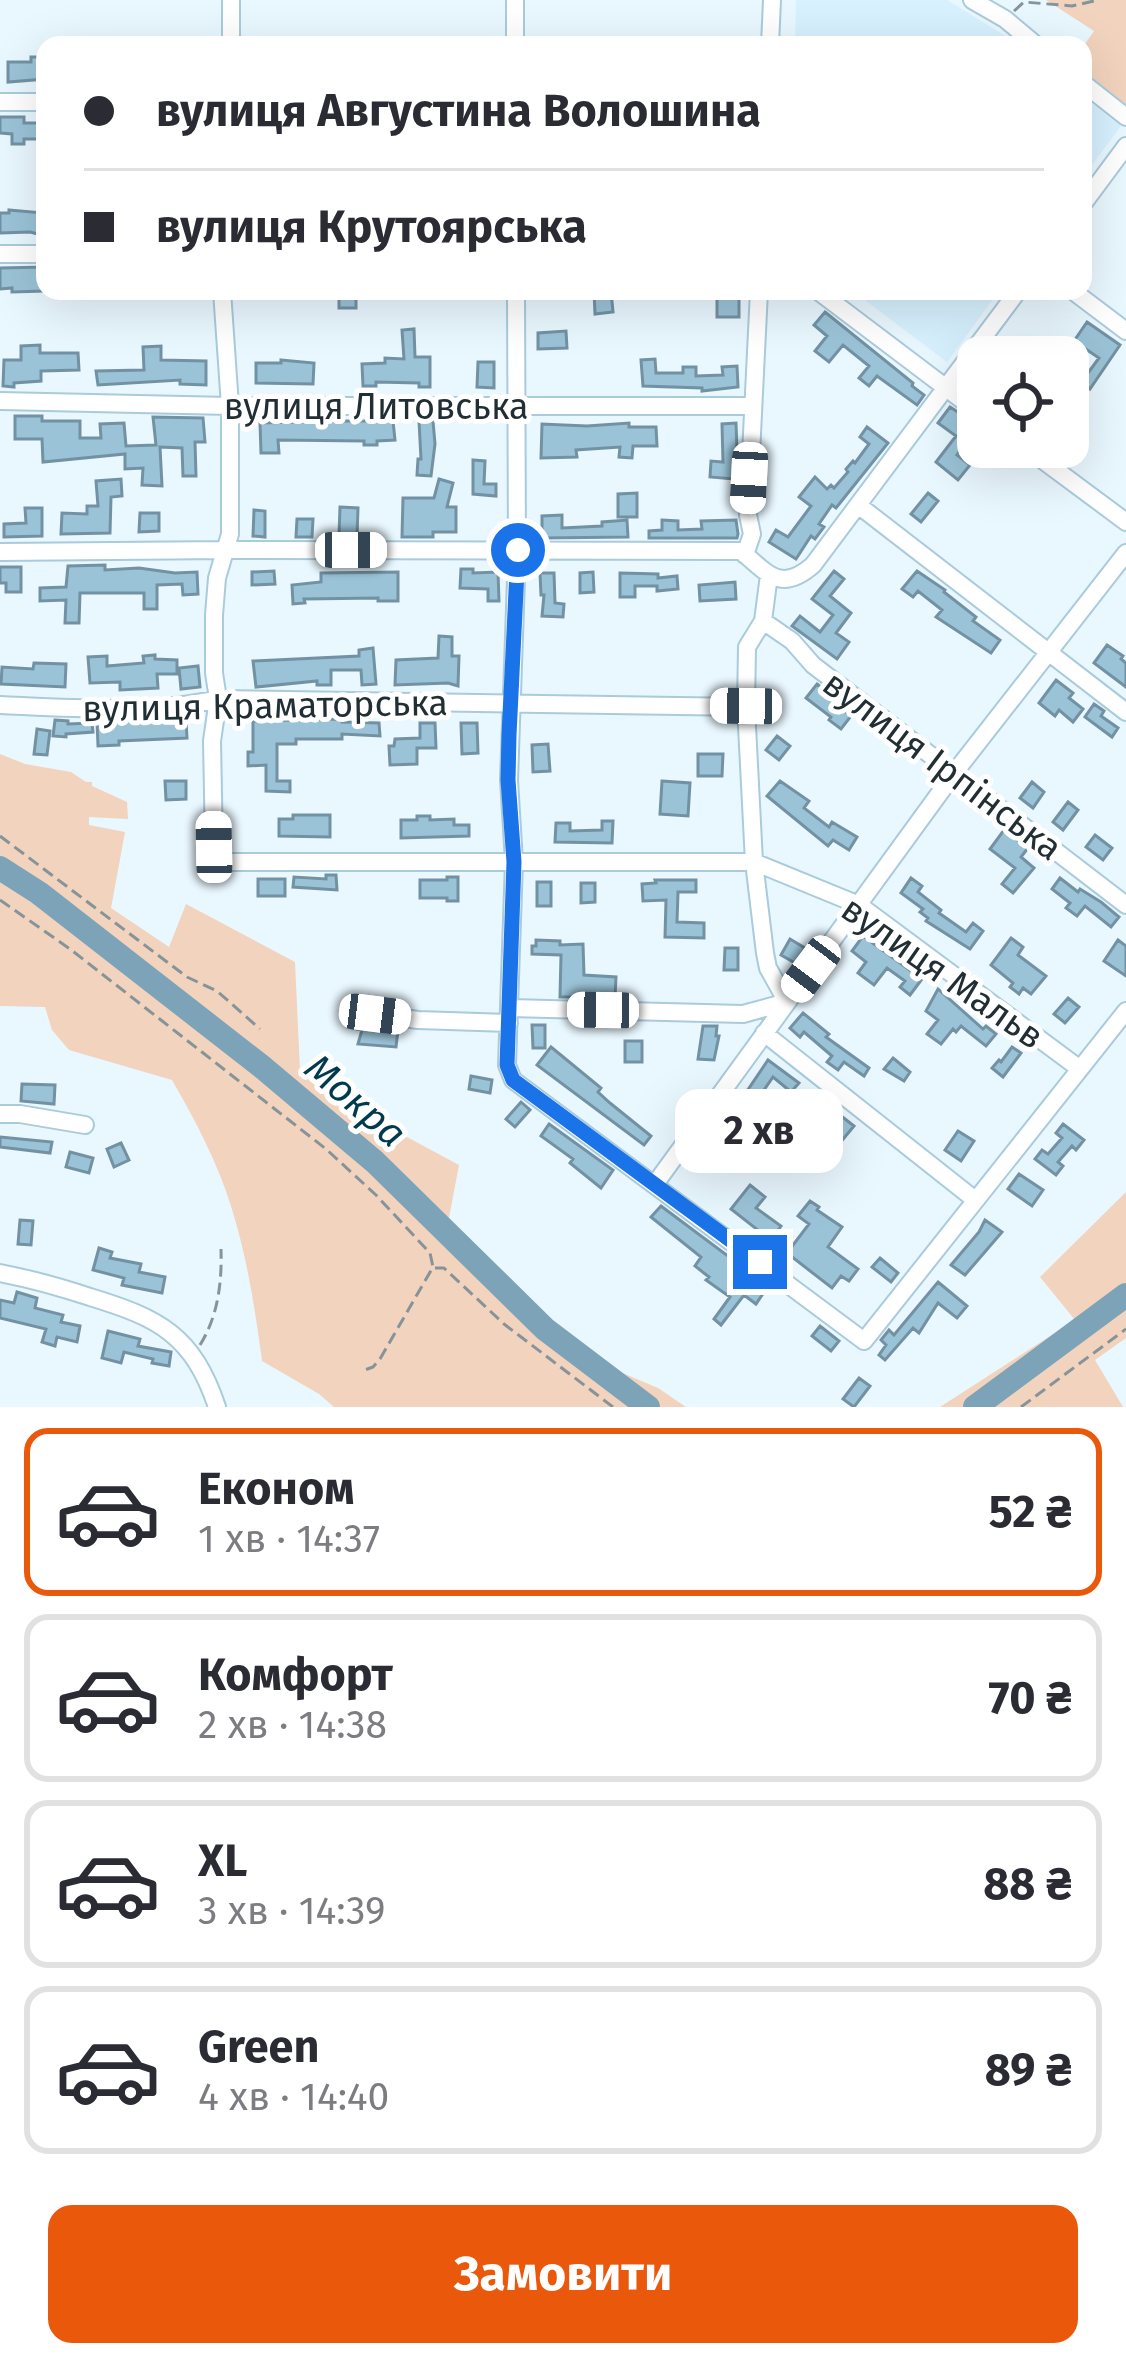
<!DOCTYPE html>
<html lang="uk">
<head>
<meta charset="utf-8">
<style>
	:root { --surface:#fff; --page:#f2f2f3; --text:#2b2b33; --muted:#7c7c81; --line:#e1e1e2; --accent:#ea580c }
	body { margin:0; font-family:"Fira Sans",sans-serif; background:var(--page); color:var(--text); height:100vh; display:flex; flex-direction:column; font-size:45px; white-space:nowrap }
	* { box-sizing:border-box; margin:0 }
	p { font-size:39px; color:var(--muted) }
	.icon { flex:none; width:66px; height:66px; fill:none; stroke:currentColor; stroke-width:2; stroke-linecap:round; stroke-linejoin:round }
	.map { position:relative; height:1407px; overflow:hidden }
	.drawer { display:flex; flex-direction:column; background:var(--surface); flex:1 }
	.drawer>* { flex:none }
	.top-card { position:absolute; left:36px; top:36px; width:1056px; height:264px; border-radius:24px; box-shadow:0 12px 48px #0002; display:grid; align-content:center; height:264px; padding:0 48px; background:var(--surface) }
	.controls { position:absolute; left:957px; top:336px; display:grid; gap:24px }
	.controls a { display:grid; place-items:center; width:132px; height:132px; border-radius:24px; background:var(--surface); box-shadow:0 12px 48px #0002; font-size:60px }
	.end { position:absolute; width:54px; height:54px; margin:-27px; border:15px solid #1a73e8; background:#fff; box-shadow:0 0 0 6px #fff }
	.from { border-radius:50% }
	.bubble { position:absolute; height:84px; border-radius:24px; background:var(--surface); box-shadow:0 12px 48px #0002; font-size:39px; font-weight:700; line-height:84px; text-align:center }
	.car { position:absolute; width:36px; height:72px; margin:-36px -18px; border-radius:15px; box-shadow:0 0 9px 3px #0007; background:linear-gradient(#fff 24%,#345 0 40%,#fff 0 76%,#345 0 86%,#fff 0) }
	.top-card b { display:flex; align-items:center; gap:42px; height:114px; font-size:45px }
	.top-card b+b { border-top:3px solid var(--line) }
	.top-card i { width:30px; height:30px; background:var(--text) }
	ul { padding:21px 0 0; list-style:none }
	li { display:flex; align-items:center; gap:36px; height:168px; margin:0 24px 18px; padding:0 24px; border:6px solid var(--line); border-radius:24px }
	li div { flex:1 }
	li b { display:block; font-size:45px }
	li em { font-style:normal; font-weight:700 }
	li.selected { border-color:var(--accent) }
	li>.icon { width:108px; height:108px; stroke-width:1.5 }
	.primary-button { display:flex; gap:24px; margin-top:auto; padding:24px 48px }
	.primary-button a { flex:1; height:138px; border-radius:24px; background:var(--accent); color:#fff; font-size:48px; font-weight:700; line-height:138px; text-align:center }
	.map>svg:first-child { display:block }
	.built { fill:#d7f1fe }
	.green { fill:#f2d3bd }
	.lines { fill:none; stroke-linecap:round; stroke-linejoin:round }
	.river { stroke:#7ca3b7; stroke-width:24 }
	.building { fill:#9bc3d7; stroke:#7292a3; stroke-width:3 }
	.minor-casing { stroke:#a9cbdc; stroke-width:20 }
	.path { stroke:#86949a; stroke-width:3; stroke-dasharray:12 6; stroke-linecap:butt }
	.minor { stroke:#fff; stroke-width:16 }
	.route { stroke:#1a73e8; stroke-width:15 }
	.labels { text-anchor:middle; stroke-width:10; stroke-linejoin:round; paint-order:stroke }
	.street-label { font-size:36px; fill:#212f35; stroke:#fff }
	.water-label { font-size:39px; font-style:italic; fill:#003a4f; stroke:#fff }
</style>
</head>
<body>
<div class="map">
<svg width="1126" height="1407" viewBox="0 0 1126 1407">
	<rect width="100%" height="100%" fill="#e9f7fe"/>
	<path class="built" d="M796,0H947L1020,45H795Z
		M1083,96L1121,126L1083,177Z
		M853,291H999L947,362Z"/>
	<path class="green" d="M1046,0H1126V107L1083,73V47L1094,31Z
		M0,754L25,764L71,772L86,782H92V786L127,802L128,819L89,817V825L125,832L111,908L169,947L186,904L295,962L300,1071L351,1107L459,1165L444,1244L537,1337L658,1388L686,1407H334L319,1394L262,1361C255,1308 247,1257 231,1206C217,1161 195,1120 172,1080L69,1050L52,1030L45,1007L0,1006Z
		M1126,1192V1338L1095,1360L1123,1407H940L1075,1320L1040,1277Z"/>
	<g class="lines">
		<path class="river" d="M0,868L39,893L261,1066L375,1162L545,1329L648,1407
			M975,1407L1126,1295"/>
	</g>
	<path class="building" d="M31,57H45V79L8,82V62H31Z
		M0,117H24V123H43L44,139H24V144H12V134L0,133Z
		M9,210L44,213L42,235L30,232L0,233V213H9Z
		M45,267V291L12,292V288L0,289V268Z
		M339,291H356V308H339Z
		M594,291H611L613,312L595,314Z
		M717,291H739V317H717Z
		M825,312L913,383L912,386L924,395L917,405L877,376L869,386L859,378L869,366L843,345L829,362L815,351L827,336L814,325Z
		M1087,322L1120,345L1090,389L1082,381L1099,358L1074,341Z
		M414,329L415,357H430V387H419V383L376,382V386H363L362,364L385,363V358L404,359L402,330Z
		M566,331L567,348L538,349V333Z
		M40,345V353H78L79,370L41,371V381L14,383V387L3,386L4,360H21V346Z
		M161,346V360L206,361V385L180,384V380L98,385L96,371L144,370L143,347Z
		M655,359L656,373H683V367H696V376L723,375L722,367L737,366L738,387L702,391V388L643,386L641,360Z
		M281,360L314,363L313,384L256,383V363H281Z
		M478,362H494V388L477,387Z
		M950,407L978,425L957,455L970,465L958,480L936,462L956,436L938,423Z
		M15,416H42V421H80V438H101L100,424L124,423L126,446L156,445L153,417L203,418L205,442H195L196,476H183L182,448L160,447L162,486L142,485L143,468L125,469V454L43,462L42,439H15Z
		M339,421H393L395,440L377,441V445H364V441L278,440L279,453H261L260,423Z
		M419,421H433L435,444L431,476L417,475L418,459H421Z
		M629,423V427H656L657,446H633L632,458L619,457L620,447L576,450L577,457L541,458L542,424L587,426Z
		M736,423L737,450L733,479L710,477L711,461L723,462L722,424Z
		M867,427L888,443L836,508L832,505L819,524L824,527L815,539L811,536L796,559L769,542L776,530L788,537L811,506L799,497L815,477L827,489L831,485L834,488L848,472L846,469L853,461L855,463L869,444L860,437Z
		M473,460L485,461L484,484H496V496L473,494Z
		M121,479L122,496L111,497L110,533L61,534L62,513L87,514V506H98L96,481Z
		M439,479L453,483L447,507H456V532H433V537H402L403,498H434Z
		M637,493V517H618V494Z
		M928,493L938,501L921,522L911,514Z
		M340,507L358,508L357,536L339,535Z
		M25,508H42V536L4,537V524L26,523Z
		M254,510L265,511V537L253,536Z
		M140,513H159V531L139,532Z
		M562,515V528L602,526V522L627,520L628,537L542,538V516Z
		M297,519H313L312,537H296Z
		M662,520L678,521V530L702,529L701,521L736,520L738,534L737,538H649V531L662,530Z
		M105,565V570L139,568L175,573L197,572L198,594L183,595L182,584L157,585V609H144V593H80L79,623H65L66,600L40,601V588L66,587L68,566Z
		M0,567H21V592H6V583H0Z
		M461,569H473V573L498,572L499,601H488V589L460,588Z
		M274,571L275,584L252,585V572Z
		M834,571L844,579L830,596L851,613L836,633L849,642L837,659L792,626L800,616L820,632L833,615L812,599Z
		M917,571L945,590L944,592L976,617L973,621L1000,640L991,653L936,617L942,610L918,591L913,597L902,589Z
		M398,572V601H378V598L304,599L305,603L293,604L292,585L321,582V573Z
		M593,572L594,592L580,593V573Z
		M540,573H554L555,603L564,604L563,617L542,616L544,595H541Z
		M620,573L658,574V578L677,576L678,589L657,591V586H635V597H620Z
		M735,582L736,599L700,601L699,585Z
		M439,636L452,637V656H459L458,686L448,683L395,685L396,660L438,658Z
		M1107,645L1123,656L1121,659L1126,663V687L1094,663Z
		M373,648L376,684L362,685L361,670H331V685H317V681L256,687L253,661L359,656V650Z
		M155,655V659L177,660V674H157L158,688L120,690V682L90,683L88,657L107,656V666L144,663L143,656Z
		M34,663L66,664L65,687L1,684L2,667L33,669Z
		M198,666L200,687L181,689L179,668Z
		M1056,680L1073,693L1069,698L1083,709L1073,722L1059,710L1055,716L1039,703Z
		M817,684L829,693L826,697L851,716L841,729L829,720L831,717L806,698Z
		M1094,704L1104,711L1101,716L1118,728L1112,737L1085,717Z
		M342,719V722L379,723L380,736L342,734V739H296V744H277V781H290V792L266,791V765L248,766V752H253V721Z
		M55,720L68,721V724L92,723L93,732L66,734V737L53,736Z
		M186,720L187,738L119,741V745L98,746L97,722Z
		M420,723H435L436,748H417V764L390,765L389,746H394L395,739L420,738Z
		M461,723H477L478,753L462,754Z
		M37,729L50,731L47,755L34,754Z
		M777,736L790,746L779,760L766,750Z
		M548,744L550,771L533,772L532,745Z
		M698,754H723L722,776H698Z
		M165,781H186V799L166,800Z
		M662,781L690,783L688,816L660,814Z
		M780,781L809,801L804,808L829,827L832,822L857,837L849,850L833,840L828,846L767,796Z
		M1032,782L1044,792L1033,808L1020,798Z
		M1068,802L1078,810L1063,830L1053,822Z
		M293,815H330V837L279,836V819H293Z
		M417,816H430V820L454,819V825H469V836L401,838V820H417Z
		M602,821H613L612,843L555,842L556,823H570V831L602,830Z
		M1004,830L1028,848L1021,857L1034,868L1013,893L1002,884L1015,868L990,849Z
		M1095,835L1112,848L1103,860L1086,847Z
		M326,875H336L337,890L293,887L294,877L326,879Z
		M447,877H458V901H447V898H420V880H447Z
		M911,878L922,886L918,892L941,910L939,913L966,932L973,923L983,931L970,949L926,921L928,918L920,912L923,909L901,893Z
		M1060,878L1078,892L1080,889L1101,902L1119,917L1111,927L1085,906L1077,916L1066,908L1070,903L1052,889Z
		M258,879H285V896H258Z
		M655,880H696V892H678L677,922L704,923V938L665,937L666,900L643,901L642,884L656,883Z
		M537,882H551V906H537Z
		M581,883H595V902L581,903Z
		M863,936L922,979L910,995L900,987L905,981L887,968L874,985L858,973L866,962L852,951Z
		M1011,938L1023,947L1018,955L1046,976L1031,994L1023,988L1019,994L1010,987L1013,983L991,965Z
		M790,939L805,948L795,963L781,955Z
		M536,940L560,941V945L583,944L584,975L616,977L615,997H560L561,955L532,954V946H536Z
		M1118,940L1126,946V976L1104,961Z
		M725,948H738V970H724Z
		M938,989L983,1029L986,1026L996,1034L986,1046L961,1026L956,1032L953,1029L941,1044L927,1034L938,1020L926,1011Z
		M1068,998L1079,1007L1065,1023L1054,1014Z
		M803,1013L829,1034L826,1037L869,1068L864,1076L844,1062L838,1070L827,1062L832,1056L804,1032L800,1037L790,1028Z
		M351,1015L363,1018L372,1026L398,1030L396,1047L358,1044L362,1030L348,1027Z
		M532,1025H545V1048H533Z
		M703,1026H717L716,1036H719L714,1060L698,1059Z
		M625,1041H642V1062H625Z
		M551,1047L601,1088L598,1092L610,1103L651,1136L644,1145L537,1065Z
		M1012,1047L1021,1053L1003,1077L992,1068L999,1060L1001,1062Z
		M893,1058L910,1072L904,1081L884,1069Z
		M768,1060L799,1083L791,1092L773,1077L757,1100L765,1106L757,1117L739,1103Z
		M471,1076L492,1080L490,1093L469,1089Z
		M22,1084L55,1085L54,1104L21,1101Z
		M822,1101L854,1126L840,1143L835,1139L815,1163L807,1157L824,1136L806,1120Z
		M521,1102L530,1110L515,1127L506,1119Z
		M549,1124L613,1170L601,1188L570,1163L573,1159L541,1136Z
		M1063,1124L1084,1140L1076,1150L1072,1146L1058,1162L1063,1166L1056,1175L1035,1159L1042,1150L1048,1154L1062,1138L1056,1133Z
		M958,1131L974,1141L961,1161L945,1150Z
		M0,1137L52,1142L50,1153L0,1147Z
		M121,1143L129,1160L114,1167L107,1149Z
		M70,1152L93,1158L89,1173L66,1167Z
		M1019,1174L1043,1190L1032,1206L1008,1189Z
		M750,1185L765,1197L756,1208L781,1226L777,1232L788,1241L782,1249L731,1209Z
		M810,1201L819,1207L817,1210L842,1227L828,1247L858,1269L849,1281L841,1276L832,1288L787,1253L809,1224L798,1216Z
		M661,1206L768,1286L756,1304L744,1295L721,1325L714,1319L730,1297L706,1280L709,1277L695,1266L701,1257L651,1217Z
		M20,1220L33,1221L31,1245L18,1244Z
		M985,1220L1002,1232L965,1275L951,1265L979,1232Z
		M99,1248L112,1252L110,1258L141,1264L139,1272L165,1277L162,1293L122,1285L124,1278L93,1270Z
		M880,1258L898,1273L891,1282L872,1267Z
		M938,1282L967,1306L957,1318L938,1303L919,1333L913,1328L885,1360L879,1355L886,1345L881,1340L889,1330L894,1335Z
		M17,1292L37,1298L35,1308L63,1315L61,1322L80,1326L77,1342L57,1337L55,1346L42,1342L46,1329L0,1318V1300L14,1303Z
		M820,1326L839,1341L831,1351L812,1336Z
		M108,1331L140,1339L138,1346L171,1352L169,1366L152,1363L153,1359L124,1352L121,1363L102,1358Z
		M859,1378L870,1386L854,1407L843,1399Z"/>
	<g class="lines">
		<g class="minor-casing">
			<path id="minor" d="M515,0V45
				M972,0L1005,19L1036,45
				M231,45V0
				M770,45L772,0
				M1083,83L1126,117
				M0,102H45
				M1083,204L1126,146
				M0,254H45
				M222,291L230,406V534L217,578L214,615V673L218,699L212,741L214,847L219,858L231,862H754L859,905L1080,1069
				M516,291L517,551L509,780L514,862L507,1065L513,1080L864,1341L1126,1011
				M818,291L978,412
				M1073,291L1126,331
				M0,401L230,406H753
				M1025,447L1126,522
				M858,505L1126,712
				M0,552L227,550L741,551C768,574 781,593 813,565L1018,291
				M745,555L752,534L748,515L759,291
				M763,621L792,641L813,665L1126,905
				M0,705C69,708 151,714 218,699L746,707
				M510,1008L743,1014L787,1002L768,968L765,953L754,862L746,707L747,647L763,621L769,575
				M375,1014L418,1020L509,1023
				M764,1033L974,1199
				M0,1114H20L85,1125
				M655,1184L955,772L1126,553
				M0,1273C31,1279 60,1287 90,1297C159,1318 193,1335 217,1407"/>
		</g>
		<path class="path" d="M1014,11L1024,2L1072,6L1098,0
			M0,836L187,977L217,991L260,1029
			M0,900L70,949L326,1149L376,1195L430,1253L433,1267L380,1359L373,1367L362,1371
			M435,1268H444L504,1324L613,1407
			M200,1345C218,1316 222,1283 221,1249
			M1021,1407L1126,1329"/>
		<use href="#minor" class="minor"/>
	</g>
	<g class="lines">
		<path class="route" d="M518,550L509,735L508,780L514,862L507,1065L513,1080L760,1262"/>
	</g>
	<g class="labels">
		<g class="street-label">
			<text x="376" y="419">вулиця Литовська</text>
			<text transform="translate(265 705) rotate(-1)" y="13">вулиця Краматорська</text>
			<text transform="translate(943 765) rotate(37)" y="13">вулиця Ірпінська</text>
			<text transform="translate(943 972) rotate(35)" y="13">вулиця Мальв</text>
		</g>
		<g class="water-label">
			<text transform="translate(356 1100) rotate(41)" y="14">Мокра</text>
		</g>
	</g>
</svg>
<div class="controls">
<a><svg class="icon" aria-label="locate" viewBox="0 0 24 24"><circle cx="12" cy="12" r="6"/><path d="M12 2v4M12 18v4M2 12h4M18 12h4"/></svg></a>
</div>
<i class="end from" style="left:518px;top:550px"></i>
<i class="end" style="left:760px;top:1262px"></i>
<div class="bubble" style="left:675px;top:1089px;width:168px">2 хв</div>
<i class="car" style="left:749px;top:478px;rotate:183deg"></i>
<i class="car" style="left:351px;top:550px;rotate:90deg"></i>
<i class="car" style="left:746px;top:706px;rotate:271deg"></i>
<i class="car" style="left:214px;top:847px;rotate:359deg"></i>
<i class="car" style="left:811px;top:969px;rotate:217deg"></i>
<i class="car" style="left:603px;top:1010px;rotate:271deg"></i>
<i class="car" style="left:375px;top:1014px;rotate:97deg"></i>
<div class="top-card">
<b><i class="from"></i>вулиця Августина Волошина</b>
<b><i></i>вулиця Крутоярська</b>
</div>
</div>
<section class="drawer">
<ul>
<li class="selected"><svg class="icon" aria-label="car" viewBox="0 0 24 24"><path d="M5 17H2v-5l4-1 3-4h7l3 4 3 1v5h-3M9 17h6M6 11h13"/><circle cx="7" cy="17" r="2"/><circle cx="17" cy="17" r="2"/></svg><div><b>Економ</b><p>1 хв · 14:37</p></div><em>52 ₴</em></li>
<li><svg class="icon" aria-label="car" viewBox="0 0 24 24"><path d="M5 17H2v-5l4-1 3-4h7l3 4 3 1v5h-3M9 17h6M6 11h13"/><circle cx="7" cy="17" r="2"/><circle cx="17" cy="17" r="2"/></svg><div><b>Комфорт</b><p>2 хв · 14:38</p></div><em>70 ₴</em></li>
<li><svg class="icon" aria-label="car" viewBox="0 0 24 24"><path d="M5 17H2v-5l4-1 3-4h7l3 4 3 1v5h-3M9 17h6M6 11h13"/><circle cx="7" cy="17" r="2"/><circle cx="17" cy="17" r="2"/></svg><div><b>XL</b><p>3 хв · 14:39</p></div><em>88 ₴</em></li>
<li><svg class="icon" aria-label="car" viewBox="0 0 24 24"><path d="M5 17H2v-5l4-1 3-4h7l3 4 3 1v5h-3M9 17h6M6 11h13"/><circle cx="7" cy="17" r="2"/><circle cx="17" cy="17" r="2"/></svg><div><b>Green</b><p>4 хв · 14:40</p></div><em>89 ₴</em></li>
</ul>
<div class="primary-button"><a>Замовити</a></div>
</section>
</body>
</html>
